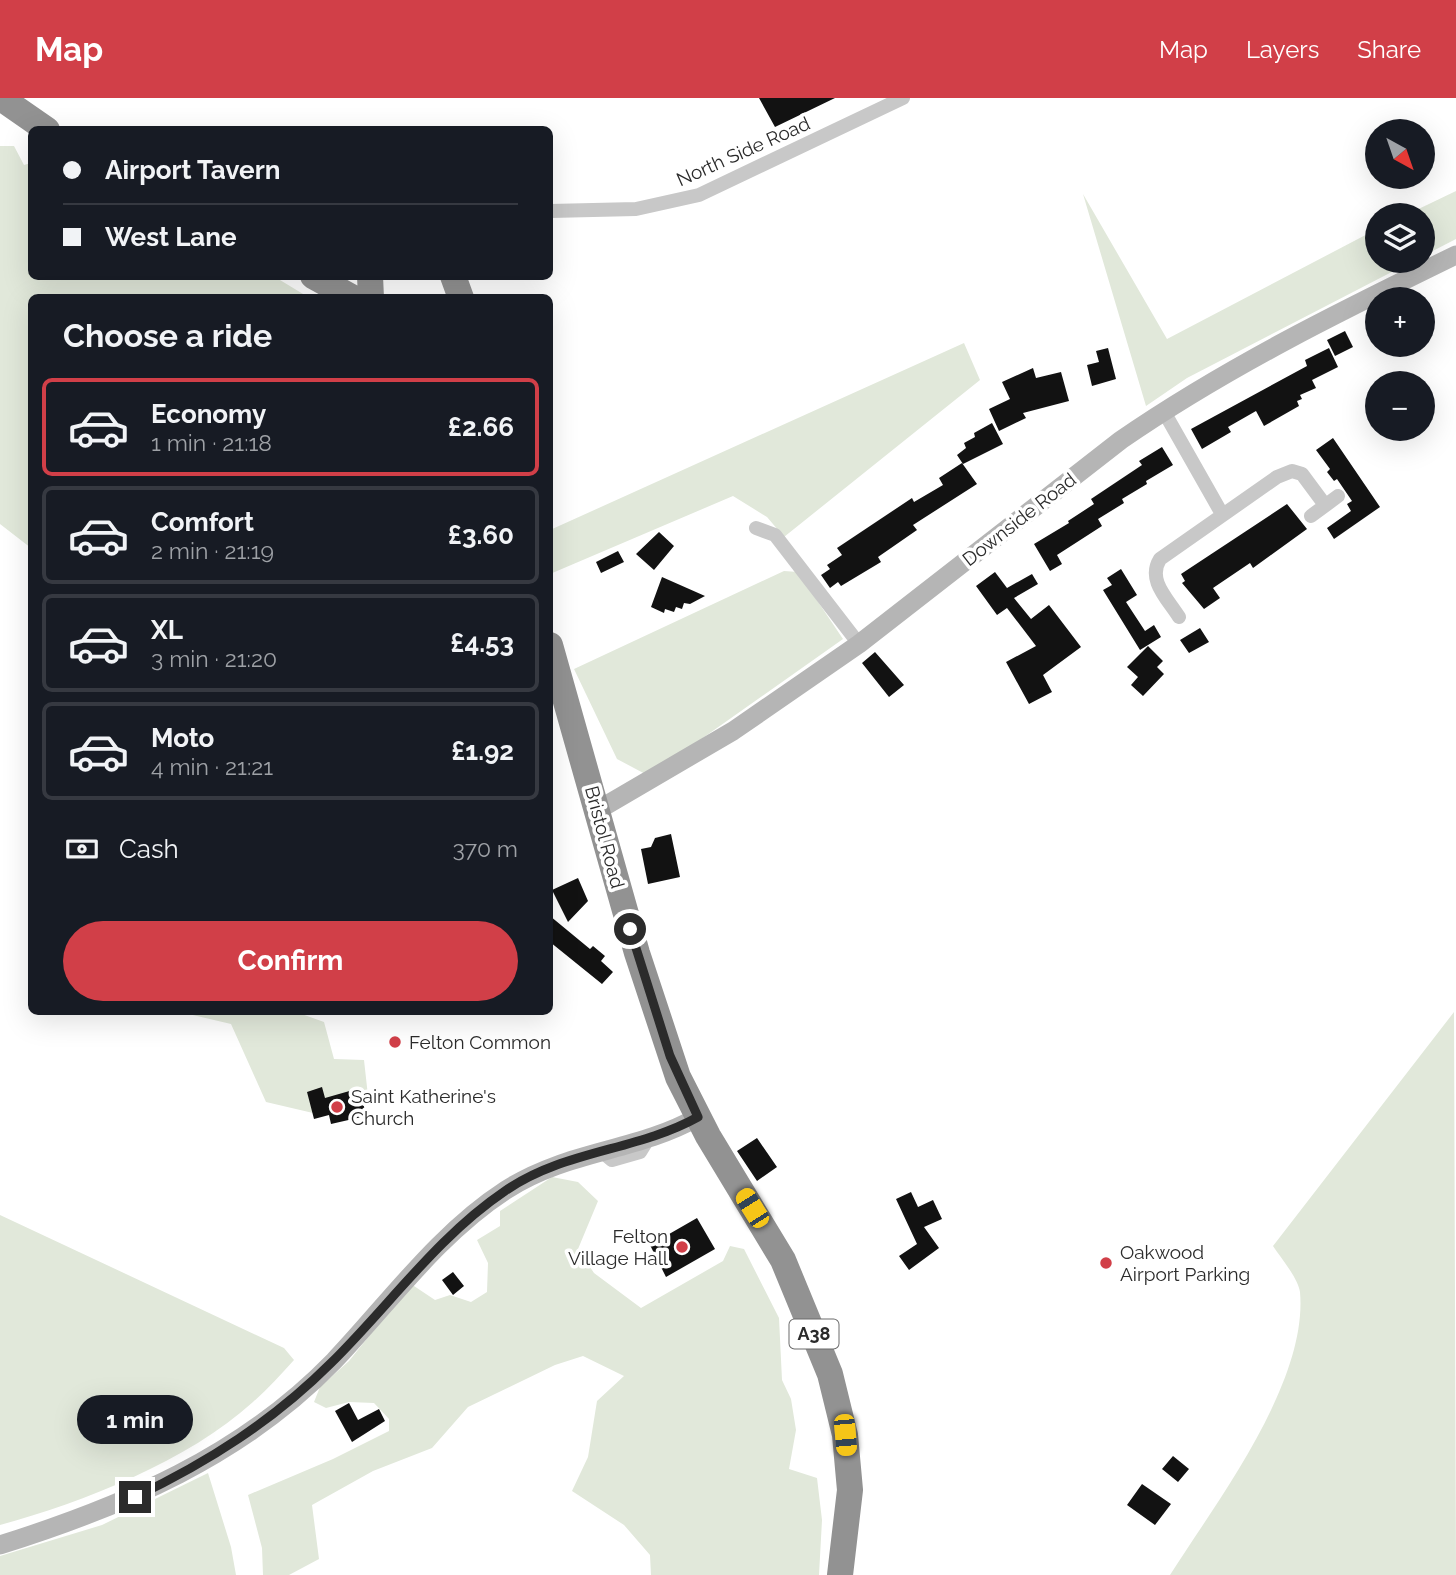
<!DOCTYPE html>
<html lang="en">
<head>
<meta charset="utf-8">
<style>
	:root { --surface:#171b24; --page:#20242c; --text:#f1f3f6; --muted:#9ea1a6; --line:#363941; --accent:#d13f48 }
	body { margin:0; font-family:Raleway,sans-serif; background:var(--page); color:var(--text); height:100vh; display:flex; flex-direction:column; font-size:26px; white-space:nowrap }
	* { box-sizing:border-box; margin:0 }
	p { font-size:23px; color:var(--muted) }
	.icon { flex:none; width:38px; height:38px; fill:none; stroke:currentColor; stroke-width:2; stroke-linecap:round; stroke-linejoin:round }
	.map { position:relative; flex:1; overflow:hidden }
	.sheet { position:absolute; left:28px; top:196px; width:525px; height:721px; display:flex; flex-direction:column; background:var(--surface); border-radius:10px; box-shadow:0 7px 28px #0002 }
	.sheet>* { flex:none }
	.hud { position:absolute; left:28px; top:28px; width:525px; height:154px; border-radius:10px; box-shadow:0 7px 28px #0002; display:grid; align-content:center; height:154px; padding:0 35px; background:var(--surface) }
	.needle { width:46px; rotate:140deg }
	.fabs { position:absolute; left:1365px; top:21px; display:grid; gap:14px }
	.fabs a { display:grid; place-items:center; width:70px; height:70px; border-radius:50%; background:var(--surface); box-shadow:0 7px 28px #0002; font-size:35px }
	.end { position:absolute; width:32px; height:32px; margin:-16px; border:9px solid #2b2b2b; background:#fff; box-shadow:0 0 0 4px #fff }
	.from { border-radius:50% }
	.bubble { position:absolute; height:49px; border-radius:24px; background:var(--surface); box-shadow:0 7px 28px #0002; font-size:23px; font-weight:700; line-height:49px; text-align:center }
	.car { position:absolute; width:21px; height:42px; margin:-21px -10px; border-radius:9px; box-shadow:0 0 5px 2px #0007; background:linear-gradient(#f5c518 24%,#345 0 40%,#f5c518 0 76%,#345 0 86%,#f5c518 0) }
	.hud b { display:flex; align-items:center; gap:24px; height:66px; font-size:26px }
	.hud b+b { border-top:2px solid var(--line) }
	.hud i { width:18px; height:18px; background:var(--text) }
	ul { padding:0; list-style:none }
	li { display:flex; align-items:center; gap:21px; height:98px; margin:0 14px 10px; padding:0 21px; border:4px solid var(--line); border-radius:10px }
	li div { flex:1 }
	li b { display:block; font-size:26px }
	li em { font-style:normal; font-weight:700 }
	li.active { border-color:var(--accent) }
	li>.icon { width:63px; height:63px; stroke-width:1.5 }
	h2 { padding:0 35px; font-size:32px; line-height:84px }
	.pay { display:flex; align-items:center; gap:18px; height:77px; padding:0 35px; font-size:26px }
	.pay p { margin-inline-start:auto }
	.cta { display:flex; gap:14px; margin-top:auto; padding:14px 35px }
	.cta a { flex:1; height:80px; border-radius:42px; background:var(--accent); color:#fff; font-size:28px; font-weight:700; line-height:80px; text-align:center }
	header { display:flex; align-items:center; gap:42px; box-sizing:border-box; height:98px; padding:0 35px; background:var(--accent); color:#fff }
	header strong { font-size:33px }
	nav { display:flex; gap:38px; margin-inline-start:auto; font-size:24px }
	.map>svg:first-child { display:block }
	.green { fill:#e1e8da }
	.building { fill:#121212 }
	.lines { fill:none; stroke-linecap:round; stroke-linejoin:round }
	.street { stroke:#c8c8c8; stroke-width:14 }
	.secondary { stroke:#b5b5b5; stroke-width:19 }
	.highway { stroke:#929292; stroke-width:26 }
	.route { stroke:#2b2b2b; stroke-width:9 }
	.poi-dot { fill:#d13f48; stroke:#fff; stroke-width:2.5 }
	.labels { text-anchor:middle; stroke-width:7; stroke-linejoin:round; paint-order:stroke }
	.shield { fill:#fff; stroke:#6b6b6b; stroke-width:2 }
	.shield-label { font-size:18px; font-weight:bold; fill:#2b2b2b }
	.street-label { font-size:19px; fill:#2b2b2b; stroke:#fff }
	.poi-label { font-size:19px; fill:#2b2b2b; stroke:#fff; text-anchor:start }
</style>
</head>
<body>
<header>
<strong>Map</strong>
<nav><a>Map</a><a>Layers</a><a>Share</a></nav>
</header>
<div class="map">
<svg width="1456" height="1477" viewBox="0 0 1456 1477">
	<rect width="100%" height="100%" fill="#fff"/>
	<path class="green" d="M0,48H14L24,67L31,65L32,178L275,179L308,199L32,200L31,450L0,426Z
		M1456,93V141L1423,158V117H1406Z
		M1083,96L1167,241L1377,131V163H1413L1187,280L1146,308Z
		M964,245L980,282L784,439L767,419L733,398L550,476V432Z
		M784,473L798,474L843,541L649,678L617,661L574,571Z
		M180,914H296L324,924L334,961L364,962L368,998L313,1015L266,1004L231,926Z
		M1454,914L1456,1477H1170C1217,1403 1308,1285 1300,1194C1298,1180 1281,1160 1273,1148Z
		M552,1079L578,1084L598,1103L578,1151L594,1175L641,1210L723,1163L730,1148L744,1151L779,1220L782,1282L791,1301L796,1332L789,1371L817,1380L822,1422L819,1477H651L650,1457L624,1427L572,1393L588,1359L597,1303L624,1278L583,1258L555,1267L468,1309L432,1350L373,1373L312,1407L319,1461L289,1477H263L262,1450L248,1397L333,1361L389,1333V1321L374,1305L349,1304L326,1310L314,1304L320,1289L349,1263L411,1186L435,1202L450,1197L471,1204L487,1194L488,1165L477,1142L500,1128V1113Z
		M0,1117L284,1250L294,1262C281,1276 268,1291 253,1304C188,1363 84,1404 0,1427Z
		M208,1375L231,1449L236,1477H0V1458L102,1427Z"/>
	<path class="building" d="M759,0H835L775,29Z
		M1345,233L1353,249L1335,258L1327,242Z
		M1108,250L1116,281L1092,288L1087,267L1099,264L1096,253Z
		M1329,250L1338,269L1312,282L1316,290L1300,297L1302,301L1297,303L1299,308L1264,328L1256,313L1228,329L1231,334L1202,351L1191,331L1307,268L1305,262Z
		M1033,270L1036,280L1061,274L1069,303L1023,315L1026,320L999,333L989,311L1010,301L1002,284Z
		M992,325L1003,346L963,366L957,357L966,350L964,345L975,339L974,335Z
		M1333,340L1380,409L1334,441L1327,430L1351,413L1347,406L1352,403L1337,381L1334,383L1327,374L1330,371L1316,352Z
		M1162,349L1173,367L1146,383L1147,386L1122,401L1124,405L1098,421L1102,428L1057,457L1062,466L1050,473L1034,446L1069,425L1068,423L1094,406L1091,401L1142,367L1139,363Z
		M962,365L977,386L913,427L917,432L878,459L881,464L841,488L838,484L830,490L821,477L830,471L827,467L842,457L837,450L912,400L914,404L943,387L939,380Z
		M1287,406L1307,431L1253,470L1250,465L1213,490L1220,500L1204,511L1182,485L1185,483L1181,476Z
		M659,434L674,448L654,472L636,456Z
		M618,453L624,464L601,475L596,464Z
		M1121,471L1137,497L1126,504L1145,533L1154,527L1161,539L1140,552L1103,492L1112,487L1107,480Z
		M995,474L1007,490L1032,476L1038,486L1014,500L1031,521L1049,507L1081,549L1043,577L1052,594L1029,606L1006,564L1036,548L1007,510L997,517L976,488Z
		M662,479L705,498L690,506L684,505L682,511L676,509L674,514L665,511L664,515L651,509Z
		M1200,530L1209,544L1189,555L1180,542Z
		M1148,548L1163,563L1157,569L1164,576L1143,598L1131,587L1138,579L1127,569Z
		M875,554L904,587L889,599L862,565Z
		M671,736L680,779L648,786L641,751L651,749L655,740Z
		M578,780L588,803L568,824L552,792Z
		M550,818L590,851L593,848L605,858L601,863L613,874L602,886L550,844Z
		M322,989L325,1000L360,990L366,1018L331,1026L329,1017L314,1021L307,994Z
		M757,1040L777,1069L757,1083L737,1053Z
		M911,1094L918,1109L933,1102L942,1121L924,1129L939,1150L909,1172L899,1158L917,1146L896,1101Z
		M697,1120L715,1151L666,1179L650,1147Z
		M453,1174L464,1188L453,1197L442,1182Z
		M349,1305L358,1322L379,1311L385,1323L352,1344L335,1313Z
		M1173,1358L1189,1371L1178,1384L1162,1371Z
		M1142,1386L1171,1406L1155,1427L1127,1407Z"/>
	<g class="lines">
		<path class="street" d="M550,113L636,111L699,97L903,0
			M1163,312L1222,416
			M1311,418L1338,398
			M756,430L775,437L859,546
			M1179,519C1167,500 1147,482 1160,461L1277,379L1292,373L1302,376L1325,407
			M600,1052L612,1062L640,1054L648,1041"/>
		<path class="secondary" d="M598,712L733,633L859,546L1121,342C1227,269 1341,213 1456,157
			M0,1447C124,1408 242,1358 334,1263C389,1205 438,1136 506,1092C568,1052 636,1054 698,1019"/>
		<path class="highway" d="M1,0L47,32
			M313,178L353,200
			M370,178L371,200
			M453,178L461,200
			M550,547L637,855L678,979L708,1038L783,1162L830,1276L845,1337L850,1392L840,1477"/>
	</g>
	<g class="lines">
		<path class="route" d="M135,1399C208,1364 273,1323 331,1265C389,1208 437,1139 505,1093C564,1052 637,1053 698,1019L670,958L630,831"/>
	</g>
	<g class="poi-dot">
		<circle cx="395" cy="944" r="7"/>
		<circle cx="337" cy="1009" r="7"/>
		<circle cx="682" cy="1149" r="7"/>
		<circle cx="1106" cy="1165" r="7"/>
	</g>
	<g class="labels">
		<rect class="shield" x="789.5" y="1221.5" width="49" height="29" rx="5"/>
		<g class="shield-label">
			<text x="814" y="1242">A38</text>
		</g>
		<g class="street-label">
			<text transform="translate(743 53) rotate(-24)" y="7">North Side Road</text>
			<text transform="translate(1019 421) rotate(-38)" y="7">Downside Road</text>
			<text transform="translate(605 739) rotate(75)" y="7">Bristol Road</text>
		</g>
		<g class="poi-label">
			<text x="409" y="951">Felton Common</text>
			<text x="351" y="1005">Saint Katherine's<tspan x="351" dy="22">Church</tspan></text>
			<text x="668" y="1145" text-anchor="end">Felton<tspan x="668" dy="22">Village Hall</tspan></text>
			<text x="1120" y="1161">Oakwood<tspan x="1120" dy="22">Airport Parking</tspan></text>
		</g>
	</g>
</svg>
<div class="fabs">
<a><svg class="needle" viewBox="-14 -14 28 28"><path d="M0-13l5 13h-10z" fill="#e53935"/><path d="M0 13l5-13h-10z" fill="#9ea1a6"/></svg></a>
<a><svg class="icon" aria-label="layers" viewBox="0 0 24 24"><path d="M12 4l9 5-9 5-9-5zM3 14l9 5 9-5"/></svg></a>
<a>+</a>
<a>−</a>
</div>
<i class="end from" style="left:630px;top:831px"></i>
<i class="end" style="left:135px;top:1399px"></i>
<div class="bubble" style="left:77px;top:1297px;width:116px">1 min</div>
<i class="car" style="left:752px;top:1110px;rotate:328deg"></i>
<i class="car" style="left:845px;top:1337px;rotate:175deg"></i>
<div class="hud">
<b><i class="from"></i>Airport Tavern</b>
<b><i></i>West Lane</b>
</div>
<section class="sheet">
<h2>Choose a ride</h2>
<ul>
<li class="active"><svg class="icon" aria-label="car" viewBox="0 0 24 24"><path d="M5 17H2v-5l4-1 3-4h7l3 4 3 1v5h-3M9 17h6M6 11h13"/><circle cx="7" cy="17" r="2"/><circle cx="17" cy="17" r="2"/></svg><div><b>Economy</b><p>1 min · 21:18</p></div><em>£2.66</em></li>
<li><svg class="icon" aria-label="car" viewBox="0 0 24 24"><path d="M5 17H2v-5l4-1 3-4h7l3 4 3 1v5h-3M9 17h6M6 11h13"/><circle cx="7" cy="17" r="2"/><circle cx="17" cy="17" r="2"/></svg><div><b>Comfort</b><p>2 min · 21:19</p></div><em>£3.60</em></li>
<li><svg class="icon" aria-label="car" viewBox="0 0 24 24"><path d="M5 17H2v-5l4-1 3-4h7l3 4 3 1v5h-3M9 17h6M6 11h13"/><circle cx="7" cy="17" r="2"/><circle cx="17" cy="17" r="2"/></svg><div><b>XL</b><p>3 min · 21:20</p></div><em>£4.53</em></li>
<li><svg class="icon" aria-label="car" viewBox="0 0 24 24"><path d="M5 17H2v-5l4-1 3-4h7l3 4 3 1v5h-3M9 17h6M6 11h13"/><circle cx="7" cy="17" r="2"/><circle cx="17" cy="17" r="2"/></svg><div><b>Moto</b><p>4 min · 21:21</p></div><em>£1.92</em></li>
</ul>
<div class="pay"><svg class="icon" aria-label="cash" viewBox="0 0 24 24"><path d="M3 7h18v10H3z"/><circle cx="12" cy="12" r="2"/></svg>Cash<p>370 m</p></div>
<div class="cta"><a>Confirm</a></div>
</section>
</div>
</body>
</html>
